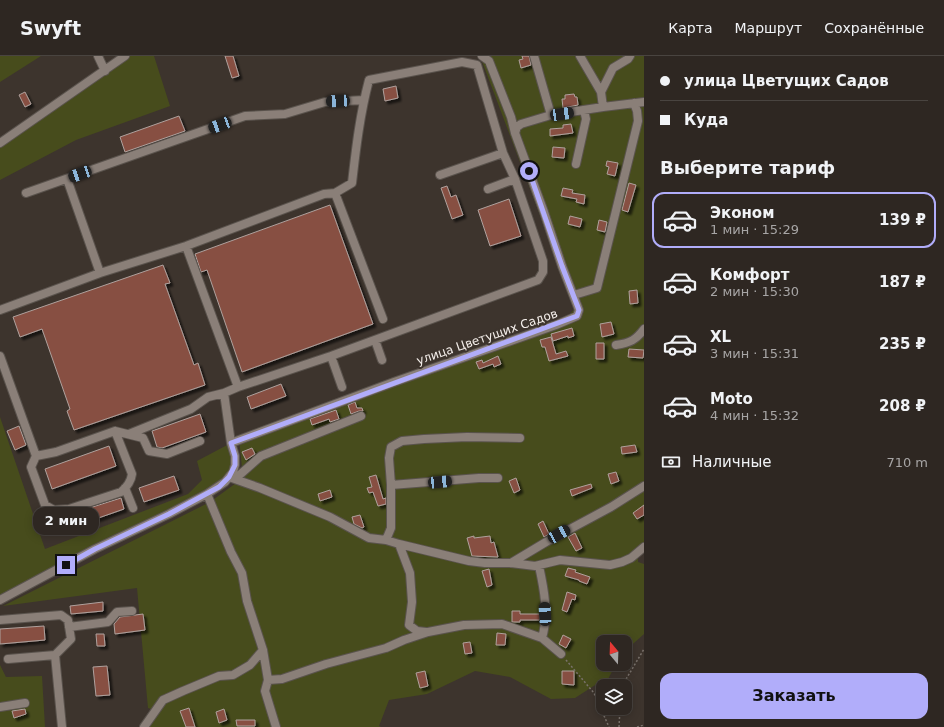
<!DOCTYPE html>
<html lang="ru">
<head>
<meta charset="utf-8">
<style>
	:root { --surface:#2e2722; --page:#362f2a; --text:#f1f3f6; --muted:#a7a5a5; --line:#494440; --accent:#b1adfa }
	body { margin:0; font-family:"DejaVu Sans",sans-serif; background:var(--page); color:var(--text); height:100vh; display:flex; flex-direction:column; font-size:15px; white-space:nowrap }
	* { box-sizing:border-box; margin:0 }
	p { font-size:13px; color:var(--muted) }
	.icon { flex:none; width:22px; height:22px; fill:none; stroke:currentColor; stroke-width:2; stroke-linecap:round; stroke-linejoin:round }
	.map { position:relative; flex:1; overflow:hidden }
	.panel { display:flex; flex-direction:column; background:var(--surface); width:300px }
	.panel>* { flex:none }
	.banner { display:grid; align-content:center; height:88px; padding:0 16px; background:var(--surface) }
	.needle { width:26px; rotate:341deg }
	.buttons { position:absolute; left:596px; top:579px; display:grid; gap:8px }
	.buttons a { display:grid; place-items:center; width:36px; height:36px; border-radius:8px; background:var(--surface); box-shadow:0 2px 10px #0003,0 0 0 1px var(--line); font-size:20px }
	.end { position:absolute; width:18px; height:18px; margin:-9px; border:5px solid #b1adfa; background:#111; box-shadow:0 0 0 2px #111 }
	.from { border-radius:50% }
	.bubble { position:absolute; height:28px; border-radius:12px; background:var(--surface); box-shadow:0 2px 10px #0003,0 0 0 1px var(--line); font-size:13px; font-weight:700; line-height:28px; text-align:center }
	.car { position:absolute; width:12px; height:24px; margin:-12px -6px; border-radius:5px; box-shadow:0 0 3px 1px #0007; background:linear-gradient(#222 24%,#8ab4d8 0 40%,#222 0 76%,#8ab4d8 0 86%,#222 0) }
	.banner b { display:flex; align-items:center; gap:14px; height:38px; font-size:15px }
	.banner b+b { border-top:1px solid var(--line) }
	.banner i { width:10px; height:10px; background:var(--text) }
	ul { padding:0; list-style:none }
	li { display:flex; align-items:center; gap:12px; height:56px; margin:0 8px 6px; padding:0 8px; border:2px solid transparent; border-radius:12px }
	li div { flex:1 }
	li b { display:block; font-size:15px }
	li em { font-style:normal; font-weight:700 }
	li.on { border-color:var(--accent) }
	li>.icon { width:36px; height:36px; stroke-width:1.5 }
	h2 { padding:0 16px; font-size:18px; line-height:48px }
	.pay { display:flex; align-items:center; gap:10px; height:44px; padding:0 16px; font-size:15px }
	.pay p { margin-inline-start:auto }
	.button { display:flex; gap:8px; margin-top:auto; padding:8px 16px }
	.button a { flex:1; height:46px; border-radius:12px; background:var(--accent); color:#111; font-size:16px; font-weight:700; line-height:46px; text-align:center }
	header { display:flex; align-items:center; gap:24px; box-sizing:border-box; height:56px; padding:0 20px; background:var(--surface); border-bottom:1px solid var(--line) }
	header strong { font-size:19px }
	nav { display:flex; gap:22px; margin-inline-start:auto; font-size:14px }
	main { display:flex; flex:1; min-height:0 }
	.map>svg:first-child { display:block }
	.green { fill:#474c1c }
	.building { fill:#875043; stroke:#afa19d; filter:url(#shadow) }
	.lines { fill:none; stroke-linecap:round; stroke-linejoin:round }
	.minor-casing { stroke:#5a534d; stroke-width:10 }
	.path { stroke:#7a726c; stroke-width:1.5; stroke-dasharray:2 2; stroke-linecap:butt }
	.minor { stroke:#8a7f78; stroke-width:8 }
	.route { stroke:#b1adfa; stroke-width:5 }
	.labels { text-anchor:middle; stroke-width:4; stroke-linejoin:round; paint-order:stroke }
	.street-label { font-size:12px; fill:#f4eeea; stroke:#3d342d }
</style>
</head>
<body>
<header>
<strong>Swyft</strong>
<nav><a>Карта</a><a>Маршрут</a><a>Сохранённые</a></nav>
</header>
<main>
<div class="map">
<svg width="644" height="671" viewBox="0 0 644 671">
	<defs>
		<filter id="shadow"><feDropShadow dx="3" dy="3" stdDeviation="1" flood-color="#0009"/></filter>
	</defs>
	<rect width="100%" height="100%" fill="#3d342d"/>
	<path class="green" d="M0,0H41L0,26Z
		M125,0H154L170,50L76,84L0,124V87Z
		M480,0H644V496L638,499V506L644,508V578L625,595V586H603V608H616L607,625L606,622L575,642L551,643L510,621L475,615L427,638L389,644L379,670L381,671H139L158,655L148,652L137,532L3,550L210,446L243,422L239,382L564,265L575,252Z
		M0,361L45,493L188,438L202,424L197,405L231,387L235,409L219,431L0,543Z
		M0,609L6,621L42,620L45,671H0Z"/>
	<path class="building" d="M225,0H233L239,20L232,22Z
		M522,0H529L531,9L521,12L519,4L523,3Z
		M396,30L398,42L385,45L383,33Z
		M25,36L31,48L25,51L19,39Z
		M574,38L575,41H577L578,49L563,52L562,43H565V39Z
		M179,60L185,75L125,96L120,81Z
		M571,68L573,77L550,80V73L563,72V69Z
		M553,91L565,92L564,102L552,101Z
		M607,105L618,107L615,120L607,118L609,111L606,110Z
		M629,127L636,129L628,156L622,154Z
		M447,130L451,141L456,139L463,159L452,163L441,132Z
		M563,132L573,134L572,137L585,139L584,148L576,146L577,143L561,140Z
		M509,143L521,180L490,190L478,154Z
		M330,149L373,268L242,316L207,214L201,216L195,198Z
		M570,160L582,163L580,171L568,168Z
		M599,164L607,166L605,176L597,174Z
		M163,209L170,227L165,228L194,309L198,307L205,329L74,374L67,355L70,353L42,273L20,281L13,261Z
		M637,234L638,247L630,248L629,235Z
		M611,266L614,278L602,281L600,268Z
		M572,272L574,280L568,282V280L553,285L551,278Z
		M551,281L556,298L566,295L568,300L549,305L545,291H542L540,284Z
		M596,287H604V303H596Z
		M629,293L644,294L643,302L628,301Z
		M498,300L501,308L494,311L493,308L479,313L476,306L482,304L483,307Z
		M281,328L286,340L251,353L247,341Z
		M355,346L357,352H362L363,355H359L351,358L348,349Z
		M336,354L339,363L330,366L329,363L312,369L310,363Z
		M200,358L206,376L162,392L157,391L152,375Z
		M19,370L26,389L15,394L7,375Z
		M635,389L637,396L622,398L621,391Z
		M109,390L116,410L52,433L45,413Z
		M252,392L255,398L246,404L242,396Z
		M616,416L619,425L611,428L608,418Z
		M376,419L383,443L386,442V448L378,450L373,436L369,437L367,432L372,431L369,421Z
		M174,420L179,434L144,446L139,432Z
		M516,422L520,434L514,437L509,425Z
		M591,428L592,432L572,440L570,434Z
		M330,434L332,441L320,445L318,438Z
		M121,442L124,453L87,466L83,454Z
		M644,449V459L637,463L633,457Z
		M360,459L364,471L362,472L354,468L352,461Z
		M543,465L549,478L544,481L538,468Z
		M575,477L582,492L576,495L568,481Z
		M474,480V482L490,480L491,487L494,486L498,501L472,500L467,482Z
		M568,512L576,514L575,516L590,521L587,528L579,525V524L565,520Z
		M489,513L492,529L487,531L482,515Z
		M567,536L576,539L575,544L572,543L567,556L562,554Z
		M103,546V555L71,558L70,550Z
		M512,555H520V558H540V564H520V566H512Z
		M143,558L145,574L115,578L114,568L120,561Z
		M44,570L45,584L0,588V573Z
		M497,577L506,578L505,589H496Z
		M96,578H104L105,590H97Z
		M563,579L571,583L566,592L559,588Z
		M470,586L472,597L465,598L463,587Z
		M107,610L110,639L96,640L93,611Z
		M425,615L428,630L420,632L416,617Z
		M562,615H574V629L562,628Z
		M189,652L195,671H186L180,655Z
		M25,653L26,658L14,662L12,655Z
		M224,653L227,664L219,667L216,656Z
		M236,664H255V670H237Z"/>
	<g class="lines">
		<g class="minor-casing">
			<path id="minor" d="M98,0L105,15
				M534,0L551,59
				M580,0L601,36L603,51
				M601,36L613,12L628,3L630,0
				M515,77L517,71L521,68L551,59L603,51L644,46
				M0,87L125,0
				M576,108L586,63L584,54
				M440,119L503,97
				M67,123L100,217
				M488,133L515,123
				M26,137L245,60L285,58L325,46L364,44
				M335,137L383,263
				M574,239L597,232L638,65L637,55L634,47
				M0,254L100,217L186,190L324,138L335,137L352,127C356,92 360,58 369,24L462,6L477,9L503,97L515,123L543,205V216L538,224L331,300L238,331L186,190
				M375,284L382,304
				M616,289C630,287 636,284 644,273
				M0,300L36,400L31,411L45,449L54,454L69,453L121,436C127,431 131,426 132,418L115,375
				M331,300L342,331
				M129,378L191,353L208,341L224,337L238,331
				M231,387L394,326L556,269L577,260L579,254L562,210L544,156L515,77L511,61L489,5L482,0
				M36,400L56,396L115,375L143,382L149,395L167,398L200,385
				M229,421L260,432L330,461L369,482L386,484L399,488L410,517L412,546L409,569L417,575L426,576
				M235,423L261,400L361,360
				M391,429L389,402L391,391L402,385L424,383L467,381L520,382
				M125,432L133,452
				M207,438L231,496L242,517L247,545L263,594L268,624L265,635L276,671
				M75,452L79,464
				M386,484L391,472V429L479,422H498
				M399,488L469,505L485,507H511L535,510L560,504L610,509L622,506L631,502L644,491
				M511,507L546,486L611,451L644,430
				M539,510C544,533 549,558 542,582
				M0,544L95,493L169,458L207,438L225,426L233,416L235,409V400L231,387L224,337
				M0,564L61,559L68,564L71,583L55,599L62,671
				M69,571L108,566L117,556L132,555
				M8,603L55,599
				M268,624L282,623L326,608L386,592L404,584L428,576L464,569L502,568L542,582L561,598
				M0,651L25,647
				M144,671L163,644L183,635L219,620L233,619L250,609L263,594"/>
		</g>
		<path class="path" d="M566,604L594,637L609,671
			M622,630L644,593
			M619,671L620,652
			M637,671L644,669"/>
		<use href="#minor" class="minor"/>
	</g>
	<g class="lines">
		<path class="route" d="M66,509L95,493L169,458L219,431L229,421L235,409V400L231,387L577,260L579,254L562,210L529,115"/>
	</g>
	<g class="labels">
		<g class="street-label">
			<text transform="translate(487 281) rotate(-19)" y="4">улица Цветущих Садов</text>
		</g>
	</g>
</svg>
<div class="buttons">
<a><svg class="needle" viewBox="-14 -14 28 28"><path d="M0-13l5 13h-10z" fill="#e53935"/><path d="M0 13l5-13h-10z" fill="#a7a5a5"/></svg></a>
<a><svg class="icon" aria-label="layers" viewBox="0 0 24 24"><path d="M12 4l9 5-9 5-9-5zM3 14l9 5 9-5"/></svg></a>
</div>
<i class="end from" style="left:529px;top:115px"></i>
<i class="end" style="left:66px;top:509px"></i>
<div class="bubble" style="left:33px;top:451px;width:66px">2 мин</div>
<i class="car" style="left:338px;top:45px;rotate:267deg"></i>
<i class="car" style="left:562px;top:58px;rotate:82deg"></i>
<i class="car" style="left:220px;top:69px;rotate:250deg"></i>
<i class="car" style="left:80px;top:118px;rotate:251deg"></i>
<i class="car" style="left:440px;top:426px;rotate:85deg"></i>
<i class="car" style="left:559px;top:478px;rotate:61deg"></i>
<i class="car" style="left:545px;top:558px;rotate:357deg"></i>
</div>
<section class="panel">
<div class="banner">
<b><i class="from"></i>улица Цветущих Садов</b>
<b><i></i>Куда</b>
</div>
<h2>Выберите тариф</h2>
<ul>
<li class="on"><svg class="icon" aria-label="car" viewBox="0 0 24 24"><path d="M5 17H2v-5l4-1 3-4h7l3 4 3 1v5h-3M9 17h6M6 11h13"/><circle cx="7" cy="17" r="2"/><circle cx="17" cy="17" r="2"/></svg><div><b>Эконом</b><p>1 мин · 15:29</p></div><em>139 ₽</em></li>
<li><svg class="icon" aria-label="car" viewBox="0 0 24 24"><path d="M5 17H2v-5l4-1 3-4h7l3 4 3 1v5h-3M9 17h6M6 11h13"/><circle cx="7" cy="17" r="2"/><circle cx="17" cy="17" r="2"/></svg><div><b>Комфорт</b><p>2 мин · 15:30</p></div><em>187 ₽</em></li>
<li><svg class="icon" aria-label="car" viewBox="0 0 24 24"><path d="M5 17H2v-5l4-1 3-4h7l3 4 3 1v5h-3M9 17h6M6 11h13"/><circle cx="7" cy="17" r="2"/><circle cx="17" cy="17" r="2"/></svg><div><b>XL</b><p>3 мин · 15:31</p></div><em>235 ₽</em></li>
<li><svg class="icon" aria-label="car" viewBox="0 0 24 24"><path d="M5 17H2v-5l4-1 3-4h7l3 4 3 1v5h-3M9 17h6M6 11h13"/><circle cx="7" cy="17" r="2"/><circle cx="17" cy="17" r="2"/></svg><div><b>Moto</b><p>4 мин · 15:32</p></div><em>208 ₽</em></li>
</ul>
<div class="pay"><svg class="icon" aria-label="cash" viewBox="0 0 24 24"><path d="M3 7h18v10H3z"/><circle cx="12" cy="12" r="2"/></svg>Наличные<p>710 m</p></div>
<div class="button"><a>Заказать</a></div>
</section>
</main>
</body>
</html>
